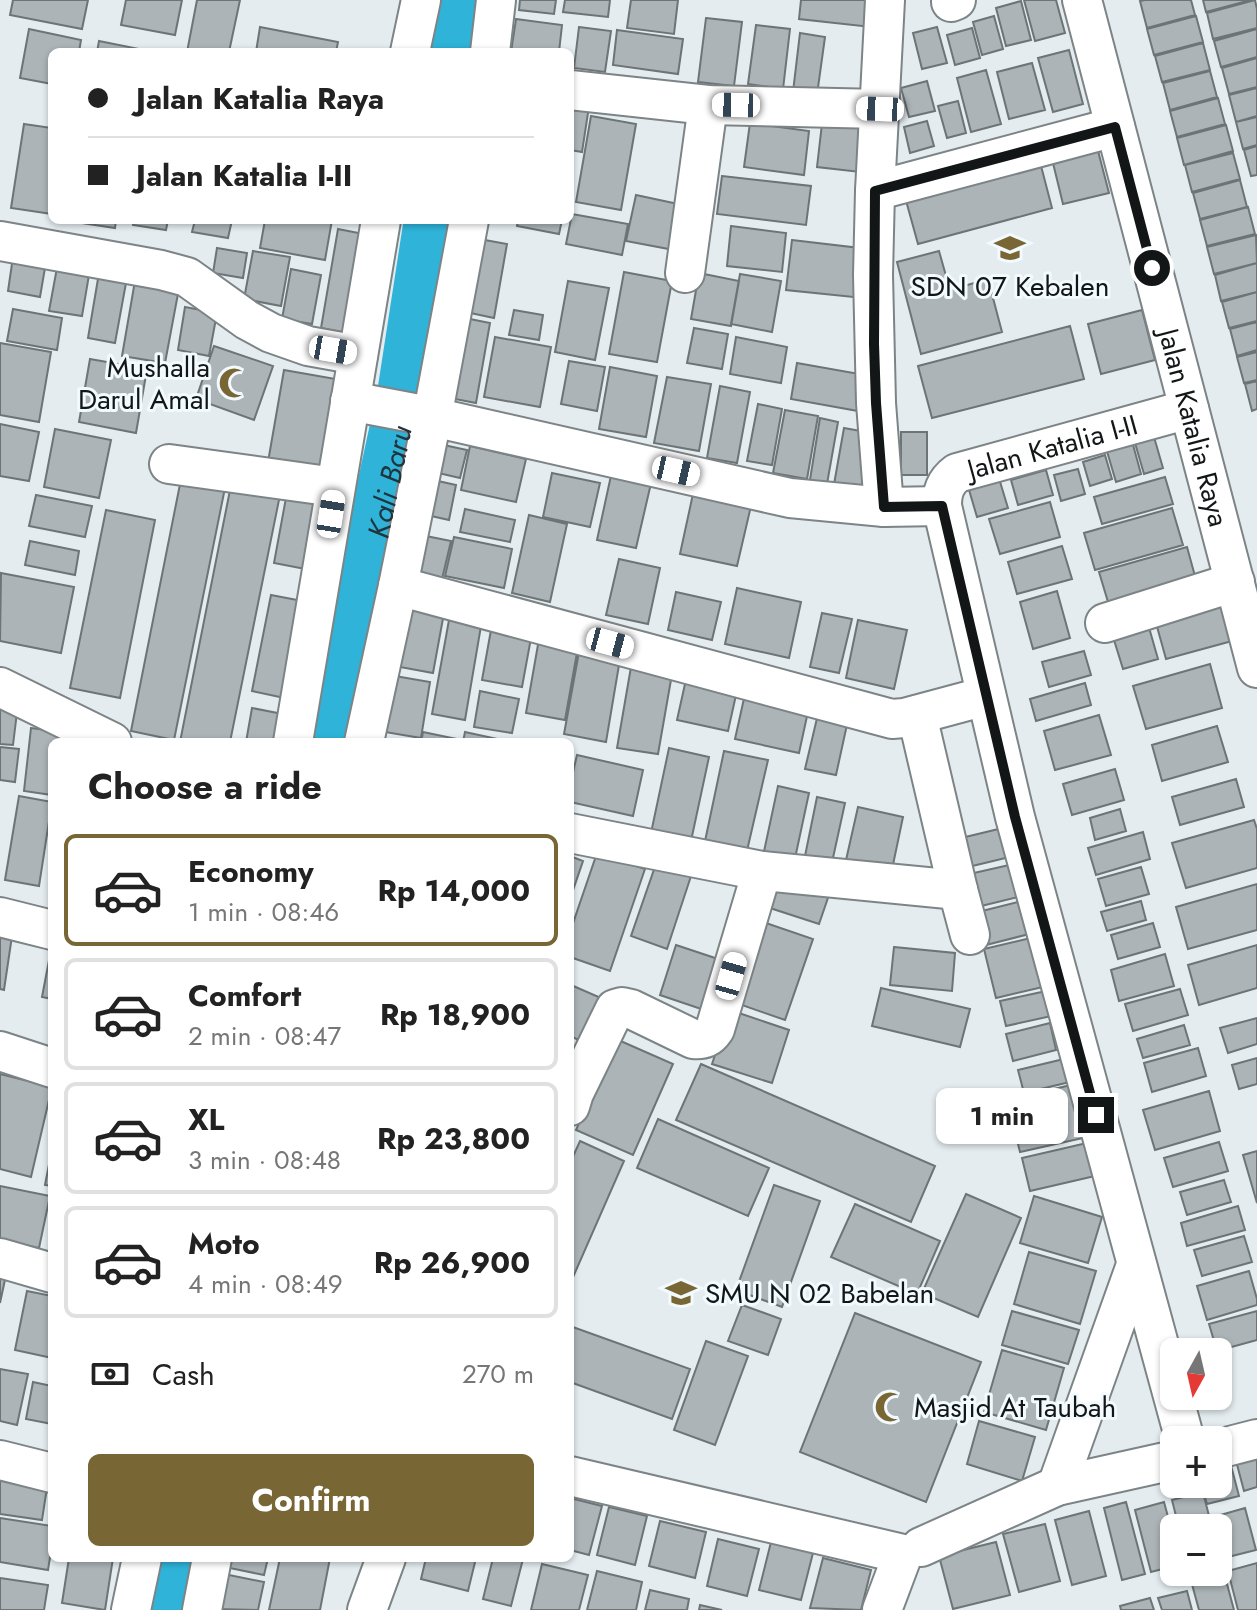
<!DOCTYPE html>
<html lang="en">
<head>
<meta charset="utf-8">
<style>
	:root { --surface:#fff; --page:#f2f2f2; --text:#222; --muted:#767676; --line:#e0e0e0; --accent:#786634 }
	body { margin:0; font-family:Jost,sans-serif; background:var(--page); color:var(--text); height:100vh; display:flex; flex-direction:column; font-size:30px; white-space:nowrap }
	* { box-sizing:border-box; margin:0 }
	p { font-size:26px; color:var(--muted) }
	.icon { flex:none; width:44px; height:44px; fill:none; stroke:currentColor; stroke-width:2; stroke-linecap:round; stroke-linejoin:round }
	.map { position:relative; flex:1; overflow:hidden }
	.sheet { position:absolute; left:48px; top:738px; width:526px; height:824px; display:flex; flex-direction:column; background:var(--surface); border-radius:12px; box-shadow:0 2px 6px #0004 }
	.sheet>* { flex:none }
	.hud { position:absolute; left:48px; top:48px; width:526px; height:176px; border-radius:12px; box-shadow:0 2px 6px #0004; display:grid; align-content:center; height:176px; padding:0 40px; background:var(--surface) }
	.needle { width:52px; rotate:188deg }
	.buttons { position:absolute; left:1160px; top:1338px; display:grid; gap:16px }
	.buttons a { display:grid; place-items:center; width:72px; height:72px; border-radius:12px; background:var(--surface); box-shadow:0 2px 6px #0004; font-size:40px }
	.end { position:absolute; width:36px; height:36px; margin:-18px; border:10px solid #131617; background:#fff; box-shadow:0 0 0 4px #fff }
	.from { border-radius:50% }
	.bubble { position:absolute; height:56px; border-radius:12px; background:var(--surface); box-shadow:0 2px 6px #0004; font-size:26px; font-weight:700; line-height:56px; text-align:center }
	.car { position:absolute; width:24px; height:48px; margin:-24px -12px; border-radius:10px; box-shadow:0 0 6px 2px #0007; background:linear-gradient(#fff 24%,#345 0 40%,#fff 0 76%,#345 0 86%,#fff 0) }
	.hud b { display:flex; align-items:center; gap:28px; height:76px; font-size:30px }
	.hud b+b { border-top:2px solid var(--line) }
	.hud i { width:20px; height:20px; background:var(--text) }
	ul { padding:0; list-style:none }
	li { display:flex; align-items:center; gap:24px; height:112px; margin:0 16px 12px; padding:0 24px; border:4px solid var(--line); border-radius:12px }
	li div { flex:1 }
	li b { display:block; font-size:30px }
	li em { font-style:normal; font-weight:700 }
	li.on { border-color:var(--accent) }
	li>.icon { width:72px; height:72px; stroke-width:1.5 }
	h2 { padding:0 40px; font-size:36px; line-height:96px }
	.pay { display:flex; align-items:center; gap:20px; height:88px; padding:0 40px; font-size:30px }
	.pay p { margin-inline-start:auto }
	.primary-button { display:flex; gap:16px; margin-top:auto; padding:16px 40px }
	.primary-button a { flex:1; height:92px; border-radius:12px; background:var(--accent); color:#fff; font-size:32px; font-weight:700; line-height:92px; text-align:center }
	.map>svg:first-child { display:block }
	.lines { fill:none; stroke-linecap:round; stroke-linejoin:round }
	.river { stroke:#2fb3d9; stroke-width:64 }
	.building { fill:#acb4b7; stroke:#6c7476; stroke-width:2 }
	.minor-casing { stroke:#7c8486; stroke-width:42 }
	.minor { stroke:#fff; stroke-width:38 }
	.route { stroke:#131617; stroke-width:10 }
	.labels { text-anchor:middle; stroke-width:6; stroke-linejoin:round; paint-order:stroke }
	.poi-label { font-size:28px; fill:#131617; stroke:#f2fafd; text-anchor:start }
	.street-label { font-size:28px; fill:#131617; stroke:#f2fafd }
	.water-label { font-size:30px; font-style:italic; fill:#1f343c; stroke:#f2fafd }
</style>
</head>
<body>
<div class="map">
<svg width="1257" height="1610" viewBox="0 0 1257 1610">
	<rect width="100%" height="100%" fill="#e4ecf0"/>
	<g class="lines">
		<g class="river">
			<path d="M462,52L470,0"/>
			<path id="s1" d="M334,742L409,395L436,220"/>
			<path d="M164,1610L174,1558"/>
		</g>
	</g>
	<path class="building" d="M13,0H88L82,29L10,15Z
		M126,0H182L175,35L121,25Z
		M197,0H240L229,52H187Z
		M520,0H556L554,14L519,10Z
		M565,0H610L608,17L563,12Z
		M631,0H678L674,34L627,28Z
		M801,0H874L871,27L799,19Z
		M1024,0H1056L1065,33L1035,41Z
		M1145,0H1191L1195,15L1147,28L1140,1Z
		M1203,0H1251L1206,12Z
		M1255,0L1257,9V28L1213,39L1207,13Z
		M1021,1L1031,40L1006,46L996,8Z
		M994,16L1003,49L982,55L973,22Z
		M1196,16L1203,42L1154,55L1147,29Z
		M706,18L742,22L734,86L698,82Z
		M516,19L562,25L559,52H511Z
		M756,25L790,29L783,89L748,84Z
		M260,27L338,42L336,52H256Z
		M579,27L611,31L605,72L574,68Z
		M937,27L947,63L922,69L913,33Z
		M972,28L980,58L955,65L947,35Z
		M29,29L81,40L79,52H52V84L20,78Z
		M1257,29V57L1221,67L1214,41Z
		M617,30L683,39L678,74L613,65Z
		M800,33L825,37L817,95L793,92Z
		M99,41L149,51V52H97Z
		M1203,43L1210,70L1162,82L1155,56Z
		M1069,50L1083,104L1053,112L1038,58Z
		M1257,58V87L1229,94L1222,68Z
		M1032,63L1045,110L1009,119L997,72Z
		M986,70L1001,124L971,132L957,78Z
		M1210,71L1217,97L1170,110L1163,83Z
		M927,81L935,111L909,117L901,88Z
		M1257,88V116L1236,122L1229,95Z
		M570,96L590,100L582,152L570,150Z
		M1218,98L1225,124L1177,137L1170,111Z
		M958,101L966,133L947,138L938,106Z
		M823,115L875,122L869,173L817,167Z
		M591,116L636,124L621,210L576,202Z
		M1257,117V145L1243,149L1236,122Z
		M927,121L934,146L910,153L904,127Z
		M750,123L809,131L804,175L744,167Z
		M24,124L52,128V214L11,208Z
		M1226,125L1233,151L1184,165L1177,138Z
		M1257,146V175L1251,176L1244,150Z
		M1097,147L1109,193L1063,204L1052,159Z
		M1233,153L1240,179L1192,192L1185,165Z
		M1040,162L1052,208L918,244L905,197Z
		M722,176L811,186L806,225L717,214Z
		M1240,180L1247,207L1200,219L1193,193Z
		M636,195L683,205L674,250L626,241Z
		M1248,207L1255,234L1207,246L1200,220Z
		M572,214L628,224L622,255L566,244Z
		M62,220H116L115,228Z
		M134,220H168L166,230L133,225Z
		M195,220H232L228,238L192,232Z
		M265,220H332L325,260L260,248Z
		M518,220H562L559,234L517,226Z
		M731,226L786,233L782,272L727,266Z
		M338,229L374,236L357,335L321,328Z
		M1256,235L1257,263L1214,274L1207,247Z
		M474,238L507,244L494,318L461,311Z
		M792,240L868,249L863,298L786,290Z
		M217,248L247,253L243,278L213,273Z
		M14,250L47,256L40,297L8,291Z
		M253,251L290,257L281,306L244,299Z
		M939,251L950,290L988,279L1002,332L921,354L897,262Z
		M59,257L91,263L82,316L49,311Z
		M1257,263V292L1221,301L1215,275Z
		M100,267L128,272L115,343L88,338Z
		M291,269L321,275L312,324L282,319Z
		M624,272L672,281L657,362L609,354Z
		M699,273L739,281L731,326L691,319Z
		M740,274L781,281L772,332L731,324Z
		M136,275L180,283L165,363L122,356Z
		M568,281L609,288L595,360L555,352Z
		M1257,292V321L1229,328L1222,302Z
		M185,307L217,313L209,356L178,350Z
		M13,309L62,318L57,350L7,341Z
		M514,310L543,315L539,340L509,335Z
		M1142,310L1155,360L1101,374L1088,324Z
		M465,318L490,323L476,403L450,398Z
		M1257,322V350L1237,356L1230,329Z
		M1070,326L1084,379L932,418L918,366Z
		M694,328L728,334L722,369L687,363Z
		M495,337L551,347L540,407L484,397Z
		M736,337L787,347L781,383L730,374Z
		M0,343L51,352L39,422L0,415Z
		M214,346L273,366L254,420L196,399Z
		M1257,352V380L1244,383L1237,357Z
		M90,359L147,369L136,433L79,422Z
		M569,361L605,367L597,411L561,404Z
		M797,363L865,375L858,411L791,399Z
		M610,367L657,376L646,437L599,429Z
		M284,370L347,381L331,473L268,462Z
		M667,377L711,384L699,451L654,443Z
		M1257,381V409L1252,411L1245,384Z
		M720,386L750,392L737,463L707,458Z
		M758,404L782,409L772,465L747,461Z
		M785,410L818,416L807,479L773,473Z
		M820,418L838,422L825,495L808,492Z
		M0,424L39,432L29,481L0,476Z
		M844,428L872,433L860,495L833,490Z
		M55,429L111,440L99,498L44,487Z
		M901,432H927V475H901Z
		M1154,437L1163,468L1144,474L1135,443Z
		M1132,441L1141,474L1116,482L1106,448Z
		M439,444L467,450L460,478L434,472Z
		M470,446L526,459L516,502L461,490Z
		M1105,455L1112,479L1090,486L1083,462Z
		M183,469L227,478L174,740L131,731Z
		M1078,469L1085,494L1061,501L1054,475Z
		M1046,470L1053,495L1018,505L1011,480Z
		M612,471L652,479L636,548L597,540Z
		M552,473L600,483L590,527L543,517Z
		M233,475L282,485L230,742H180Z
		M998,475L1008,508L977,517L967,483Z
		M1165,477L1173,504L1102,524L1094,497Z
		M696,480L754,493L737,566L680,554Z
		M438,481L456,485L449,520L431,516Z
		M288,487L330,494L316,571L274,563Z
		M36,495L92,506L85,537L29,526Z
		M1050,502L1060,537L1000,554L989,519Z
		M1172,508L1183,545L1095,570L1084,533Z
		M465,509L515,520L510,542L460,532Z
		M106,510L155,520L120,698L70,688Z
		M529,515L567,524L550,602L512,593Z
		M421,535L451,541L442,579L413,572Z
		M454,537L512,549L504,588L445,576Z
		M30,541L79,551L75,575L25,565Z
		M1062,546L1072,579L1017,594L1008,562Z
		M1187,547L1198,587L1111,612L1099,572Z
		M619,559L660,568L648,624L606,615Z
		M1,573L74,587L61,653L0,641Z
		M737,588L801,602L789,658L725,644Z
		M1057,591L1070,638L1033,649L1020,602Z
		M676,592L721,602L712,640L668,630Z
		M271,595L313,603L294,700L252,691Z
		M1221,604L1232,641L1166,659L1156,623Z
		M411,607L444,613L433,673L400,667Z
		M822,613L852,619L839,673L810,667Z
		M1146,617L1158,659L1123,669L1110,627Z
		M449,620L481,626L465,720L432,714Z
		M858,620L907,630L894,689L846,678Z
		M491,630L531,638L522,687L482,680Z
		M539,639L578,647L565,720L526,713Z
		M1084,651L1091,675L1049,687L1042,662Z
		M579,652L620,659L606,742L564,734Z
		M1210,664L1222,708L1146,729L1133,686Z
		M631,667L672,674L658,754L617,748Z
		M687,675L738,686L728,731L677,720Z
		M395,676L430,682L421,738L385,732Z
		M1085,683L1091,705L1036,721L1030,699Z
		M480,691L519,699L512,733L474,727Z
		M745,694L809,707L799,753L735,739Z
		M0,702L18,704L13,745L0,744Z
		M252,708L288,715L282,742H246Z
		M818,714L848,720L836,775L805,769Z
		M1099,715L1111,755L1055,770L1044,731Z
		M1217,726L1228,762L1162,781L1152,745Z
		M31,728L70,733L69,742H52V795L24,791Z
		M423,732L457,739V742H421Z
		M465,732L511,742H463Z
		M0,747L19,749L15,782L0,780Z
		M669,748L709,757L691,841L651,833Z
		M724,751L768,760L746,855L704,846Z
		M577,755L643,770L633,816L570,802V785Z
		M1115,769L1124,800L1072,815L1063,784Z
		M1236,779L1244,807L1180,825L1172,797Z
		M778,786L809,793L794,863L763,856Z
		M19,796L52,802L39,886L5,880Z
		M817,797L845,803L831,867L804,861Z
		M858,807L903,817L890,879L844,869Z
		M1120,809L1126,831L1095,840L1090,818Z
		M1254,820L1257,829V868L1186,888L1172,843Z
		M1011,826L1018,855L964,868L957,839Z
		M1143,832L1150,859L1096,875L1088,848Z
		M597,853L645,869L610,971L570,957V932Z
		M570,856L583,861L570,899Z
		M658,858L693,870L667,949L631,936Z
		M1018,863L1026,895L973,908L965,875Z
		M1141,867L1149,894L1106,906L1098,879Z
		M780,879L829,895L819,924L770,908Z
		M1257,884V930L1188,949L1176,907Z
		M1030,899L1037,932L986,945L978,912Z
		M1141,901L1146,920L1107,931L1101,912Z
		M763,922L813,939L785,1020L736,1003Z
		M1153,923L1160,947L1118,959L1111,935Z
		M0,934L12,936L4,990L0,989Z
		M1035,937L1047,986L996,998L984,949Z
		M676,945L724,961L707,1011L660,995Z
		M1257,945V988L1199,1005L1188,965Z
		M894,947L955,953L952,991L890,985Z
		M1165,954L1174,986L1119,1001L1111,970Z
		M50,955H52V999L42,997Z
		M571,985L601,998L583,1042L570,1036Z
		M881,988L970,1009L960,1047L872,1026Z
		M1180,989L1188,1015L1133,1031L1125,1004Z
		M1051,990L1056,1015L1006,1026L1000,1001Z
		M730,1010L789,1030L772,1083L712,1064Z
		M1257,1018V1044L1228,1053L1220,1028Z
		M1050,1023L1056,1050L1013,1061L1006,1034Z
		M1184,1025L1190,1045L1143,1058L1137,1039Z
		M616,1039L673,1064L633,1155L576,1130Z
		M1198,1048L1206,1076L1152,1092L1144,1063Z
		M1068,1058L1074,1081L1024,1093L1018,1070Z
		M1257,1058V1084L1239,1089L1232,1065Z
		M701,1064L935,1166L911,1222L676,1120Z
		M0,1074L52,1087L31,1177L0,1169Z
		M1071,1085L1083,1138L1020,1152L1007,1100Z
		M1209,1091L1220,1131L1155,1150L1143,1110Z
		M658,1119L769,1168L748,1216L637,1168Z
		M580,1141L624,1161L570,1284V1163Z
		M1219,1142L1228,1171L1173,1187L1164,1158Z
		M1087,1143L1095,1176L1030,1191L1022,1158Z
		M52,1149V1186L45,1185Z
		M1257,1151V1203L1243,1155Z
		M1224,1180L1231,1202L1187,1215L1180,1192Z
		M774,1185L820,1201L782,1307L736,1290Z
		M0,1186L50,1196L39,1248L0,1240Z
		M966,1194L1021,1218L978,1317L922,1293Z
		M1034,1196L1102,1217L1088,1263L1020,1243Z
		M855,1204L940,1241L917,1294L831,1257Z
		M1238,1206L1245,1230L1187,1246L1181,1223Z
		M1244,1236L1252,1262L1202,1276L1194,1250Z
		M1029,1252L1096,1271L1080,1324L1014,1304Z
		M1249,1271L1257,1299V1305L1207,1320L1197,1286Z
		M0,1274L6,1275L0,1303Z
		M27,1291L52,1296V1358L15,1350Z
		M742,1305L781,1319L768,1355L728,1341Z
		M1012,1311L1079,1330L1068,1364L1002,1345Z
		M1257,1311V1340L1217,1351L1209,1324Z
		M855,1313L981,1362L926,1502L800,1452Z
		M570,1326L690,1369L672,1419L570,1382Z
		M706,1341L748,1356L715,1445L674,1430Z
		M1002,1350L1064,1368L1046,1430L984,1412Z
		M0,1369L28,1374L17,1425L0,1421Z
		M33,1382L52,1386V1424L26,1419Z
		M979,1421L1035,1437L1022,1481L967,1464Z
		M1257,1452V1487L1244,1491L1235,1457Z
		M1229,1458L1239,1496L1207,1504L1201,1484H1218V1461Z
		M0,1474L48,1481L42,1520L0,1514Z
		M1203,1492L1212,1528H1179L1172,1500Z
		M570,1498L602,1506L589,1555L570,1550Z
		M1126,1502L1145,1574L1122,1580L1104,1508Z
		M1164,1502L1174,1539V1566L1151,1572L1135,1510Z
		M609,1507L647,1516L635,1565L597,1555Z
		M1245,1508L1256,1550L1228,1557L1217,1516Z
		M1089,1511L1106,1576L1072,1585L1055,1520Z
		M0,1518L52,1526V1545L48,1570L0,1562Z
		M660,1521L706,1532L695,1578L649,1566Z
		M1045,1524L1060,1581L1019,1592L1003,1534Z
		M718,1539L759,1549L747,1596L707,1586Z
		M771,1542L813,1553L801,1600L759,1590Z
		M996,1542L1010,1595L953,1609L939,1556Z
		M69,1558H113L105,1610L62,1603Z
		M227,1558H268L264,1575L225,1567Z
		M280,1558H330L320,1610H269Z
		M426,1558H476L468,1591L421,1579Z
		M493,1558L523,1559L511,1606L483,1599Z
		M823,1558L871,1570L861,1610L810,1608Z
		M1257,1563V1610H1238L1228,1571Z
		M542,1564L588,1575L579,1610H531Z
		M1223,1569L1234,1610H1199L1190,1577L1209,1572H1218V1570Z
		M597,1571L642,1582L636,1610H587Z
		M224,1574L264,1582L258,1610L217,1609Z
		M0,1578L48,1585L44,1610H0Z
		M650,1590L689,1599L687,1610H645Z
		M1187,1591L1192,1610H1162L1158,1598Z
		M1150,1598L1154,1610H1121L1120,1606Z
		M700,1605L722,1610H699Z"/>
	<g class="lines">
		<g class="minor-casing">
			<g id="minor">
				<path id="s2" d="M1082,0L1257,668"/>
				<path d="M951,2L956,0"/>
				<path d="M410,52L421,0"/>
				<path d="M490,52L496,0"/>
				<path d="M570,90L708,105L880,109"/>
				<path d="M875,191L1115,127"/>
				<path d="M0,241L161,270L187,277L247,320L271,333L308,346L358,355"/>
				<path d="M685,273L708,105"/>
				<path d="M350,401L424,415L790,498L884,507L942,506"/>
				<path d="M169,464L335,487"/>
				<path d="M884,507L876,403L873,275L875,191L885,0"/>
				<path d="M398,586L892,719L904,718L986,696"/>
				<path d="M1105,623L1235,582"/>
				<path d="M0,687L112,742"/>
				<path d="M917,715L958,890"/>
				<path d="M293,742L381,220"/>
				<path d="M364,742L398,586L432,418L469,220"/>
				<path d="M570,833L762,871L958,890L970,935"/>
				<path d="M0,917L52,930"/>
				<path d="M0,1051L52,1068"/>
				<path d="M570,1106L574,1093L615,1009L622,1007L631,1009L693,1039C704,1040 709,1038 715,1029L762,871"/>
				<path d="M0,1258L52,1273"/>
				<path id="s3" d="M1185,1440L1015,817L942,506C942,492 945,482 957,473L1189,409"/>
				<path d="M1218,1449L1257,1439"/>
				<path d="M0,1460L52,1473"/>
				<path d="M570,1476L903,1554L882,1610"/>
				<path d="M1057,1486L1136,1265"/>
				<path d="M921,1547L1057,1486L1174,1460"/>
				<path d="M131,1610L142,1558"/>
				<path d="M202,1610L212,1558"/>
				<path d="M367,1610L386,1558"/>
			</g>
		</g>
		<use href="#minor" class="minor"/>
	</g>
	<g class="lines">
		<path class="route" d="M1096,1115L1015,817L942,506L884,507L876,403L874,344L875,191L1115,127L1152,268"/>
	</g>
	<defs>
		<g id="school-bare" transform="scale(2.4)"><path d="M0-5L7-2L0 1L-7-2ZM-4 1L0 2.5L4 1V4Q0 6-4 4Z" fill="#786634" stroke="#f2fafd" stroke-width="2.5" paint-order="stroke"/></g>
		<g id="mosque-bare" transform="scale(2.4)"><path d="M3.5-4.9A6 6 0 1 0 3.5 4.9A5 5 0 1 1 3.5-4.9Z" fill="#786634" stroke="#f2fafd" stroke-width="2.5" paint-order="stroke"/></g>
	</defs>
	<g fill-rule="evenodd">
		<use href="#school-bare" x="1010" y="248"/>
		<use href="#mosque-bare" x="234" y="383"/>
		<use href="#school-bare" x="681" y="1293"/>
		<use href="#mosque-bare" x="890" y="1407"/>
	</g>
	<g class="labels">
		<g class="poi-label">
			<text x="1010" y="296" text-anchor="middle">SDN 07 Kebalen</text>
			<text x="210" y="377" text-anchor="end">Mushalla<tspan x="210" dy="32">Darul Amal</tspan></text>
			<text x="705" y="1303">SMU N 02 Babelan</text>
			<text x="914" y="1417">Masjid At Taubah</text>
		</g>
		<g class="street-label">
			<text dy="10" stroke="none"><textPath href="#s2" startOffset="442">Jalan Katalia Raya</textPath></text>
			<text dy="10" stroke="none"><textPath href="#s3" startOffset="1102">Jalan Katalia I-II</textPath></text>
		</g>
		<g class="water-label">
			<text dy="10" stroke="none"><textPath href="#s1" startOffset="266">Kali Baru</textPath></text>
		</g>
	</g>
</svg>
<div class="buttons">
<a><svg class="needle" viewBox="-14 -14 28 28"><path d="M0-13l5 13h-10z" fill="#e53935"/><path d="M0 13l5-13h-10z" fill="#767676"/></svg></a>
<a>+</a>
<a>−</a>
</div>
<i class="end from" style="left:1152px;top:268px"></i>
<i class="end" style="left:1096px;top:1115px"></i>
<div class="bubble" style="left:936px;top:1088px;width:132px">1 min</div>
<i class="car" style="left:736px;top:105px;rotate:271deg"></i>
<i class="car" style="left:880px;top:109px;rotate:272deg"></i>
<i class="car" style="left:333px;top:350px;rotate:100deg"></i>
<i class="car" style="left:676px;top:471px;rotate:103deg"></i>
<i class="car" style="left:331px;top:514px;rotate:9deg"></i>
<i class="car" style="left:610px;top:643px;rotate:105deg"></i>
<i class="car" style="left:731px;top:976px;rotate:16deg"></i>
<div class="hud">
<b><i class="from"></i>Jalan Katalia Raya</b>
<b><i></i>Jalan Katalia I-II</b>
</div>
<section class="sheet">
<h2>Choose a ride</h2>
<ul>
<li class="on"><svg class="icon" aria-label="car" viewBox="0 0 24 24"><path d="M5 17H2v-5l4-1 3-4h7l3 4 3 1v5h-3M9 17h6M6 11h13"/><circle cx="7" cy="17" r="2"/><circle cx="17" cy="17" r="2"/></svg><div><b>Economy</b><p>1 min · 08:46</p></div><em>Rp 14,000</em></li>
<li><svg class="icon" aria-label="car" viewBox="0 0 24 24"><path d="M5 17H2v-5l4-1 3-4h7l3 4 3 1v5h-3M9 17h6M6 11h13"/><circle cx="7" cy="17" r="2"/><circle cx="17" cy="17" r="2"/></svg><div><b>Comfort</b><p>2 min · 08:47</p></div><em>Rp 18,900</em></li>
<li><svg class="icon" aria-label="car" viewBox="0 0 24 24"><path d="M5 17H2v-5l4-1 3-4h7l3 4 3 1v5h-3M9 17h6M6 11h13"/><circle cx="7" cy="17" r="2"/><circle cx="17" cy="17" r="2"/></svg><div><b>XL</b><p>3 min · 08:48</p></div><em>Rp 23,800</em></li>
<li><svg class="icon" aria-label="car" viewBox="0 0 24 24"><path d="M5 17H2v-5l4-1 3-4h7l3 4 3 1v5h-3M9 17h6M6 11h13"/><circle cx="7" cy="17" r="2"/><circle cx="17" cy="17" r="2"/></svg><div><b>Moto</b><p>4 min · 08:49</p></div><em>Rp 26,900</em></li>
</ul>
<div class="pay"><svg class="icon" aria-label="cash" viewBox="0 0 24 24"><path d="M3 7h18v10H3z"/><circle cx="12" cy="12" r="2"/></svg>Cash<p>270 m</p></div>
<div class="primary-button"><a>Confirm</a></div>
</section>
</div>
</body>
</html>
